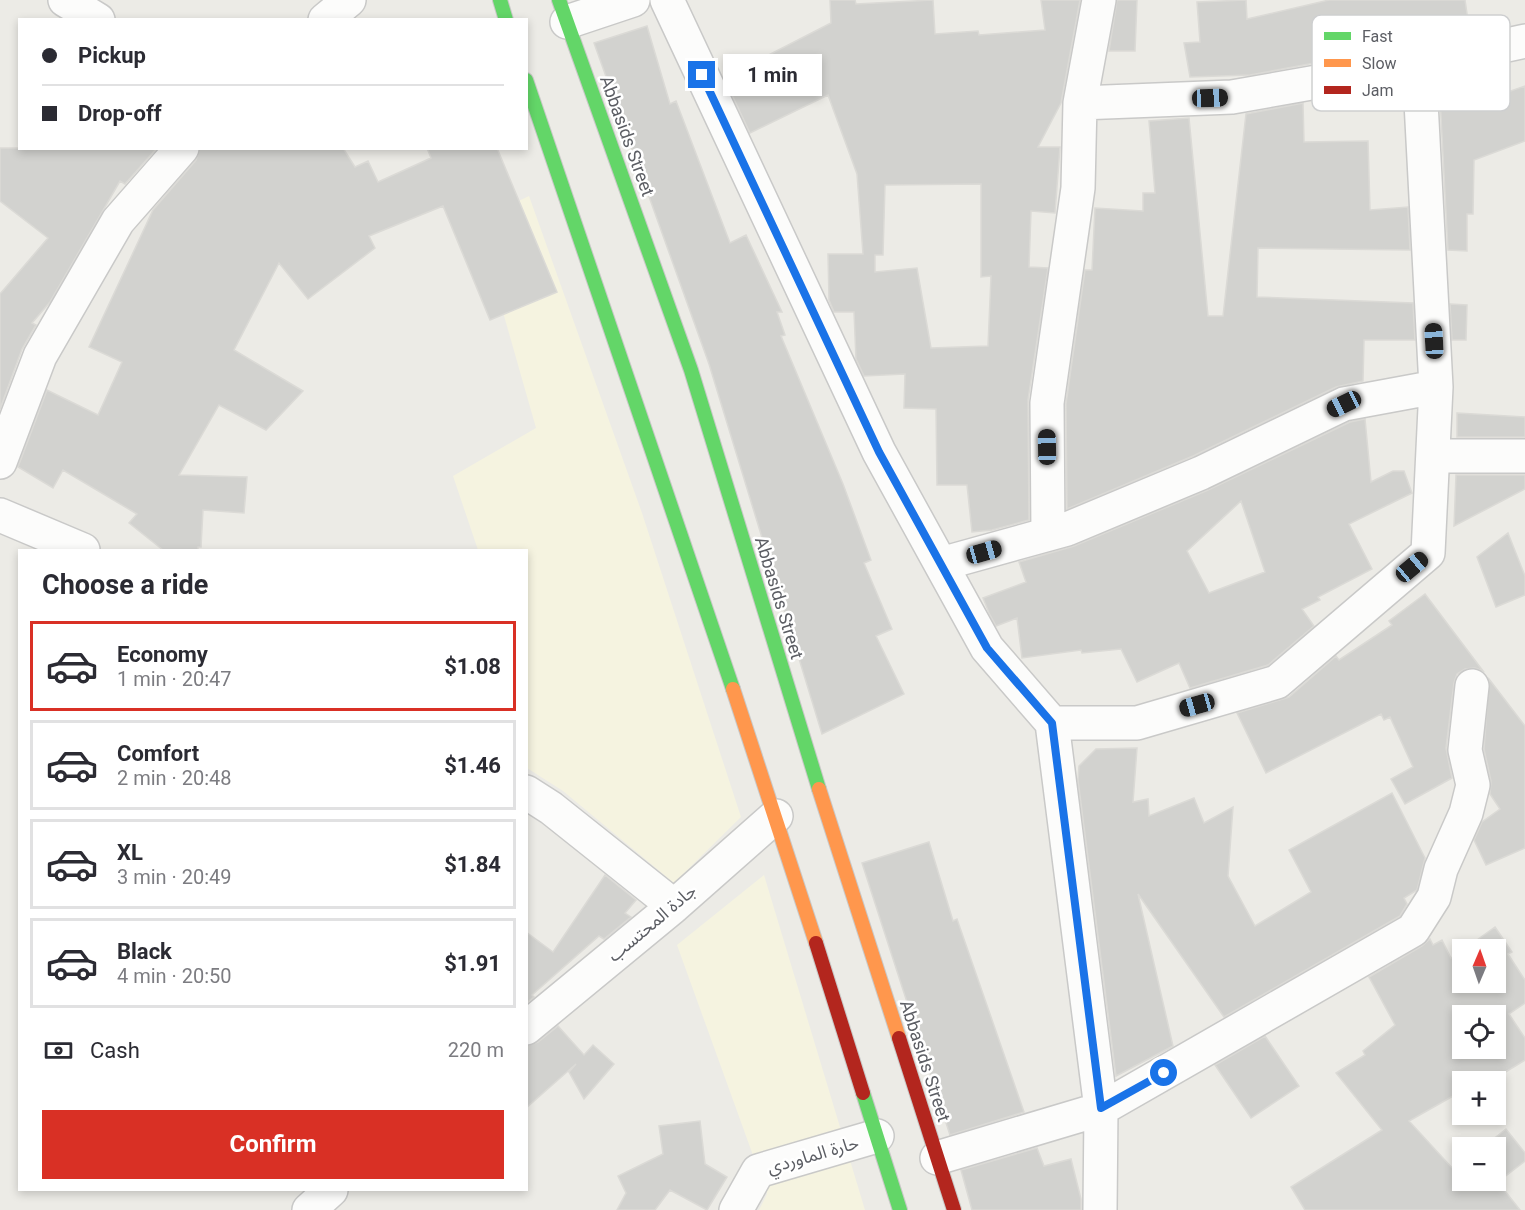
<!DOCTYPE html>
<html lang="en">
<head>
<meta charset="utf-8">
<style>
	:root { --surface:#fff; --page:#f7f7f7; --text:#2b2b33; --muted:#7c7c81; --line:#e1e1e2; --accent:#d93025 }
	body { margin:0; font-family:Roboto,"Noto Sans Arabic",sans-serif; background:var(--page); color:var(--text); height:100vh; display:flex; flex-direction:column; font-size:22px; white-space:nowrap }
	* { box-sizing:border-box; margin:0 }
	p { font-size:20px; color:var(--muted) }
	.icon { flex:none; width:33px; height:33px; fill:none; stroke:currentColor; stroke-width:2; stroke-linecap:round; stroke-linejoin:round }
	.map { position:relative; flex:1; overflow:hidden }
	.details { position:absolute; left:18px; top:549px; width:510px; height:642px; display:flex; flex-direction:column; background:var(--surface); border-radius:0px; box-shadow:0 3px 9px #0003 }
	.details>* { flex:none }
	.banner { position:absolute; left:18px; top:18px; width:510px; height:132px; border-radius:0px; box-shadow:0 3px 9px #0003; display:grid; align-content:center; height:132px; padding:0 24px; background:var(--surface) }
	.needle { width:39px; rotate:2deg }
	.fabs { position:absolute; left:1452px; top:939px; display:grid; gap:12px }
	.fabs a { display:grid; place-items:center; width:54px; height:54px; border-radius:0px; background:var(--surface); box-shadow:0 3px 9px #0003; font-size:30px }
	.end { position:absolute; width:27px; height:27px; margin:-14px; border:8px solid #1a73e8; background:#fff; box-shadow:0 0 0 3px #fff }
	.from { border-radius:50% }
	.bubble { position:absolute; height:42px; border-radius:0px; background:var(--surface); box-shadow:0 3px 9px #0003; font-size:20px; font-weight:700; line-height:42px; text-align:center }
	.car { position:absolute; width:18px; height:36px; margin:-18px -9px; border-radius:8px; box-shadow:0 0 4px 2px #0007; background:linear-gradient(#222 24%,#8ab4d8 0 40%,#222 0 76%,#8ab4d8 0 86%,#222 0) }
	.banner b { display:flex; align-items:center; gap:21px; height:57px; font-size:22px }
	.banner b+b { border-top:2px solid var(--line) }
	.banner i { width:15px; height:15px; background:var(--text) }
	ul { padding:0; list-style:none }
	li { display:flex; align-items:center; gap:18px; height:90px; margin:0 12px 9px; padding:0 12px; border:3px solid var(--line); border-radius:0px }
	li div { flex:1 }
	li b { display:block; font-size:22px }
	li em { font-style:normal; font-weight:700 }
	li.on { border-color:var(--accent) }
	li>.icon { width:54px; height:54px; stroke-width:1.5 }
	h2 { padding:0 24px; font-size:27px; line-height:72px }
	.pay { display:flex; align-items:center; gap:15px; height:66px; padding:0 24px; font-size:22px }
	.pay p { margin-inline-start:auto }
	.button { display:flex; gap:12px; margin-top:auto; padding:12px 24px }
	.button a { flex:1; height:69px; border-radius:0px; background:var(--accent); color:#fff; font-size:24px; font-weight:700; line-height:69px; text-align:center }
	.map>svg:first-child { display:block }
	.commercial { fill:#f5f3e0 }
	.building { fill:#d2d2cf; stroke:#dbdad6; stroke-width:1.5; fill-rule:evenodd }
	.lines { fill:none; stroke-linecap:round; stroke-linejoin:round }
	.street-casing { stroke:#c9c9c8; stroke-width:36 }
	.fast-casing { stroke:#c9c8c7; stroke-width:16 }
	.slow-casing { stroke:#c9c8c7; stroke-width:16 }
	.jam-casing { stroke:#c9c8c7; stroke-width:16 }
	.street { stroke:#fcfcfb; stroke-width:33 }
	.fast { stroke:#63d668; stroke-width:14 }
	.slow { stroke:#ff974d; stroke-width:14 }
	.jam { stroke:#b3261e; stroke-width:14 }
	.route { stroke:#1a73e8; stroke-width:8 }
	.labels { text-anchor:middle; stroke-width:5; stroke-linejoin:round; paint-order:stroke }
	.street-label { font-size:18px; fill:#5c5e64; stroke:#fff }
	.key { fill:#fff; stroke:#cecfd0; stroke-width:1.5 }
	.key-label { font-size:16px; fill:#5c5e64 }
</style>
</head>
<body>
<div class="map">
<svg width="1525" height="1210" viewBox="0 0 1525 1210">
	<rect width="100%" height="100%" fill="#ecebe6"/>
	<path class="commercial" d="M529,196L642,513L741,817L674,883L563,791L527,768L526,550H478L453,476L536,428L477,221Z
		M764,875L865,1210H759L767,1194L677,945Z"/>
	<path class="building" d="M830,0H855L856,4L933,0L935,34L978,31L979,35L1045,30L1041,0H1080L1061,103L1038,147H1060L1055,213L1031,211L1029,267L1048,268L1028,400L1029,520L992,530L972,532L967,485H937L936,409L904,408L905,374L864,376L856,359L854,312H834L829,300L828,254H863L857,174L828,95L750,133L724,78L831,23ZM981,184V277L991,276L988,346L931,348L917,268L875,272V255H883L885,185Z
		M1117,0H1137L1135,51H1109Z
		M1246,0L1247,19L1329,0H1465L1470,34L1250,75L1190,77L1184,43L1200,42L1197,2Z
		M647,26L670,104L676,101L730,243L746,235L782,312H777L785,335L781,336L843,484L871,560L864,563L892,629L876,636L904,694L822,734L709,364L594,43Z
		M1476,71H1505V93L1525,86V141L1474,160L1473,214H1467V251L1448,250L1439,79Z
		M1303,103L1304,142L1368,141L1370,210L1408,207L1410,250L1258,248L1257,297L1413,303L1415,340H1364L1363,381L1336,387L1193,456L1067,509L1066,404L1085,270H1092L1095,208L1143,211V193H1155L1149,121L1189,118L1208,316H1223L1246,114Z
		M0,148H157L125,184L120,181L50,302L32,323L36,325L22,349L0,409V294L48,238L0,201Z
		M200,148H343L355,167L368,161L378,182L431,158L427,148H497L557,292L490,320L443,206L369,236L375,248L308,299L279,263L234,350L303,391L266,430L219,405L179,475L247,477L244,513L203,510L201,547H198V550H163L129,523L137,514L63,470L53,488L18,467L47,390L98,415L122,362L89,347L153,210L196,160Z
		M1450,304L1467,305L1466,340H1452Z
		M1457,413L1525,417V437H1457Z
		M1365,419L1371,482L1393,471H1404L1412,493L1349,524L1372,569L1318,597L1320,600L1302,609L1314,626L1268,665L1190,688L1179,663L1137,682L1121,649L1082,653L1081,650L1022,658L1017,618L996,626L989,613L983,598L1026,582L1019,562L1074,546L1208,490L1350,422ZM1241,501L1265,572L1209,593L1187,551Z
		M1456,475H1525V489L1454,526Z
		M1508,533L1525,576V595L1496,607L1477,557Z
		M1425,594L1483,671L1475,668L1465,669L1457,674L1454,683L1446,748L1452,778L1405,804L1391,779L1413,767L1390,717L1384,720L1381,714L1266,773L1237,713L1289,697L1336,656L1339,660L1392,625L1389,621Z
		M1489,679L1525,726V848L1486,865L1474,840L1482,822L1500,809L1490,794L1491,781L1484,749Z
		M1137,748L1133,802L1148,799L1149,816L1194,798L1204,823L1233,807L1228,876L1255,926L1311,892L1289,850L1392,793L1425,858L1417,890L1404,898L1407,904L1400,916L1224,1017L1138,894L1173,1046L1116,1076L1078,780L1079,766L1096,749Z
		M929,842L953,921L957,919L1024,1112L950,1135L862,863Z
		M605,875L636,900L625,913L631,917L604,939L599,936L532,995L534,997L526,1003V932L553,952Z
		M1495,927L1512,952L1508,954L1525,980V1003L1509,1014L1525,1038V1060L1496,1078V1072L1479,1082H1462V1091L1409,1121L1454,1170L1462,1163V1180H1496V1148H1482L1506,1129L1525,1153V1161L1498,1182L1520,1210H1305L1291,1187L1382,1130L1336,1073L1365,1055L1363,1051L1395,1025L1369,977L1422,946L1430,939L1433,945L1442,940L1451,958L1462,950V982H1496V950H1463ZM1462,1016H1496V1048H1462Z
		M558,1026L584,1055L593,1045L614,1064L584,1099L569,1072L576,1064L526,1108V1046L538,1042Z
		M1265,1036L1299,1086L1251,1118L1215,1065Z
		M700,1121L705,1164L727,1177L707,1210L670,1190L655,1210H617L626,1193L618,1176L663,1154L659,1126Z
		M1037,1148L1044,1166L1071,1159L1081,1199V1210H972L961,1170Z"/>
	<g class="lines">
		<g class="street-casing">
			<path id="street" d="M65,0L98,20
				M667,0L879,452L987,648L1052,723H1137L1277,682L1428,553L1436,387L1419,64
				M325,20L349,0
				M567,22L633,0
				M1080,103L1232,97L1419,64L1525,41
				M1433,456H1525
				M0,462L40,356L118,221L182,148
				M0,515L83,550
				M1048,534L1047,403L1078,188L1080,103L1099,0
				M941,564L1067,529L1201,473L1344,404L1436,387
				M1052,723L1101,1109L1100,1210
				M526,792L551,808L674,906
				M526,1028L674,906L776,816
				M937,1158L1101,1109L1413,930L1434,897L1441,869L1466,813L1473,785L1465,750L1472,686
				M309,1210L331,1190
				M736,1210L758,1171L877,1136"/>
		</g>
		<g class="fast-casing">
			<path id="fast" d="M500,0L506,20
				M559,0L691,370L819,789
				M526,80L733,689
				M863,1093L900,1210"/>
		</g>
		<g class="slow-casing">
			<path id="slow" d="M733,689L816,943
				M819,789L899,1038"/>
		</g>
		<g class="jam-casing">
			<path id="jam" d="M816,943L863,1093
				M899,1038L954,1210"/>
		</g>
		<use href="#street" class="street"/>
		<use href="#fast" class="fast"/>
		<use href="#slow" class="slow"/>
		<use href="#jam" class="jam"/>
	</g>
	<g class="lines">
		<path class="route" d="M702,75L879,452L987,648L1052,723L1101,1108L1164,1073"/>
	</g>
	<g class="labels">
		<g class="street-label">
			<text transform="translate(627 136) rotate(70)" y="6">Abbasids Street</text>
			<text transform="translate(779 598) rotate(73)" y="6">Abbasids Street</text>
			<text transform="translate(652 923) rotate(-40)" y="6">جادة المحتسب</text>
			<text transform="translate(925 1061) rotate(72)" y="6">Abbasids Street</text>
			<text transform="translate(813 1155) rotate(-16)" y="6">حارة الماوردي</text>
		</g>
	</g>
	<rect x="1312" y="15" width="198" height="96" rx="9" class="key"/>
	<rect x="1324" y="32" width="27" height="8" fill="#63d668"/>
	<rect x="1324" y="59" width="27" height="8" fill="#ff974d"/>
	<rect x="1324" y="86" width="27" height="8" fill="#b3261e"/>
	<g class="key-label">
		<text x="1362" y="42">Fast</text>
		<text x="1362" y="69">Slow</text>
		<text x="1362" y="96">Jam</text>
	</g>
</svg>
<div class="fabs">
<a><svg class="needle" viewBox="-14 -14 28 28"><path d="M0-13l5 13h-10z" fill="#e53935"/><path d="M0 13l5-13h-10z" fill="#7c7c81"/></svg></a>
<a><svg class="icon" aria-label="locate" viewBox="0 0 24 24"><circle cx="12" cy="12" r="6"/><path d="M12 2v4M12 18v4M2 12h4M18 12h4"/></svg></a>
<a>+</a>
<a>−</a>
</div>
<i class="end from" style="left:1164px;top:1073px"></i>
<i class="end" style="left:702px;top:75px"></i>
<div class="bubble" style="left:723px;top:54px;width:99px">1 min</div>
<i class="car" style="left:1210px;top:98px;rotate:88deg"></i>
<i class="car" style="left:1434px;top:341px;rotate:357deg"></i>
<i class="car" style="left:1344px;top:404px;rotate:244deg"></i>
<i class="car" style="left:1047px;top:447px;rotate:359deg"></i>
<i class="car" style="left:984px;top:552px;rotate:74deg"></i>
<i class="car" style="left:1412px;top:567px;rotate:50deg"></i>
<i class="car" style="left:1197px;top:705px;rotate:254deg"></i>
<div class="banner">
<b><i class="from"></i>Pickup</b>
<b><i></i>Drop-off</b>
</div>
<section class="details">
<h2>Choose a ride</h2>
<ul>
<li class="on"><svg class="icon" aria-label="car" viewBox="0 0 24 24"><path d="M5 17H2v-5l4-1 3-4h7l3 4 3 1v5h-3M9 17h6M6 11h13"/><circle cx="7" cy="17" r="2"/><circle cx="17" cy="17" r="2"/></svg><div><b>Economy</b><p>1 min · 20:47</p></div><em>$1.08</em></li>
<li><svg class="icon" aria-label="car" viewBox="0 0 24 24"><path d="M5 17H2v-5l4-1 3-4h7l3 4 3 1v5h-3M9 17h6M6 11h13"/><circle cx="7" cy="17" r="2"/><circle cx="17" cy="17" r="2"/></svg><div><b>Comfort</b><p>2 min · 20:48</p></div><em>$1.46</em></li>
<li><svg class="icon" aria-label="car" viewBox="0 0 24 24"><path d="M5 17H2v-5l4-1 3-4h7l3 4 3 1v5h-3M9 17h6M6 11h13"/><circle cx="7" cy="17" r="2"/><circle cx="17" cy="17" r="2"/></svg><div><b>XL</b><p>3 min · 20:49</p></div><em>$1.84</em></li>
<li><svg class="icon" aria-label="car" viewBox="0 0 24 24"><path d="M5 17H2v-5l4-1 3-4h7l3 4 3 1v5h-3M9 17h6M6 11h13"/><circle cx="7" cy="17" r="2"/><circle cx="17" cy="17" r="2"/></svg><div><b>Black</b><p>4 min · 20:50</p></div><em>$1.91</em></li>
</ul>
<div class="pay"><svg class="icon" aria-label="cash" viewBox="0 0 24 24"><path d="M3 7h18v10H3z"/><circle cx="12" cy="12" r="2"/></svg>Cash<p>220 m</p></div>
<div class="button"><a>Confirm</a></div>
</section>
</div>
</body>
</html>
